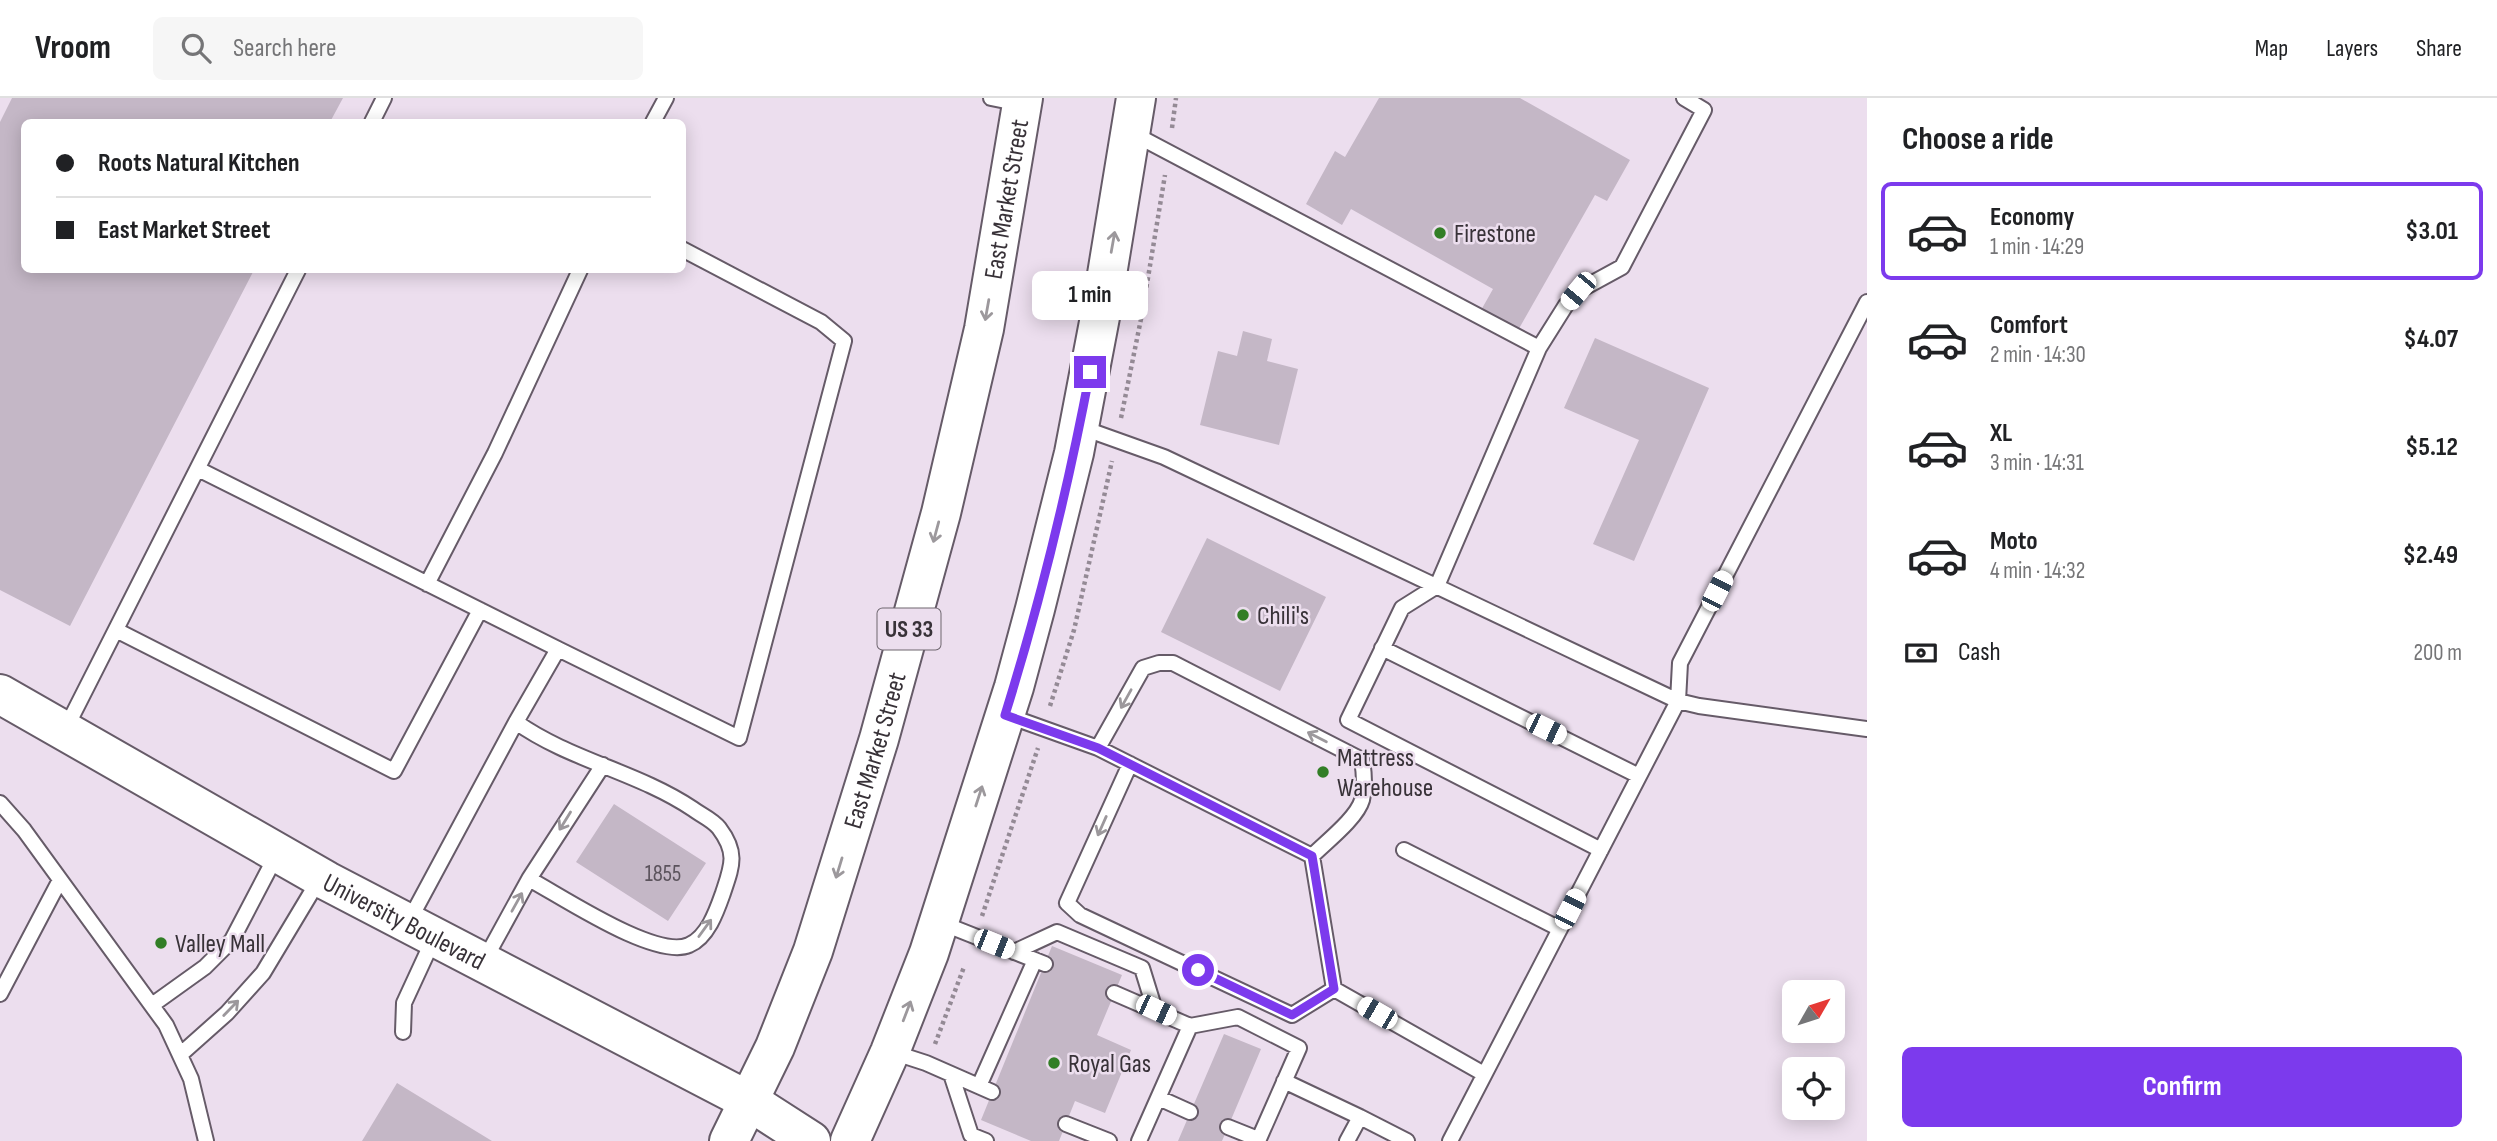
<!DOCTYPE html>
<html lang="en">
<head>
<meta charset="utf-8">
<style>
	:root { --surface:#fff; --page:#f6f6f6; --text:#202124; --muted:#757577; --line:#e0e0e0; --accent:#7c3aed }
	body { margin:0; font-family:"Sofia Sans Condensed",sans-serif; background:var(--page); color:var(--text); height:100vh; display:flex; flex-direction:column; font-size:26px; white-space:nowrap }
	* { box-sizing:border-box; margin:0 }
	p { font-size:23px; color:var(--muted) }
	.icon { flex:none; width:38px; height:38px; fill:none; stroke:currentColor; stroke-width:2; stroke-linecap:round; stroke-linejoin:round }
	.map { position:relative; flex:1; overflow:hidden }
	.side { display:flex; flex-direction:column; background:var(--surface); width:630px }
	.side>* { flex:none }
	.banner { position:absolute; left:21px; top:21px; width:665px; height:154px; border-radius:10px; box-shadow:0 4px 18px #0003; display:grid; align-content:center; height:154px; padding:0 35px; background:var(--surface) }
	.needle { width:46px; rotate:51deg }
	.buttons { position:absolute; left:1782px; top:882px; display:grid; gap:14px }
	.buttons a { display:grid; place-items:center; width:63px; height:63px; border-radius:10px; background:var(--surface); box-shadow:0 4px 18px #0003; font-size:35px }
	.end { position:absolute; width:32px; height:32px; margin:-16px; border:9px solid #7c3aed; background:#fff; box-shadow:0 0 0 4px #fff }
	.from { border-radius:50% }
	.bubble { position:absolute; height:49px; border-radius:10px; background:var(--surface); box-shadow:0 4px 18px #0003; font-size:23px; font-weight:700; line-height:49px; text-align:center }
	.car { position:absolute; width:21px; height:42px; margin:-21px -10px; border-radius:9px; box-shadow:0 0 5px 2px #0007; background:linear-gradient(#fff 24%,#345 0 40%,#fff 0 76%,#345 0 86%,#fff 0) }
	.banner b { display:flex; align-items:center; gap:24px; height:66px; font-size:26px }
	.banner b+b { border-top:2px solid var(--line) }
	.banner i { width:18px; height:18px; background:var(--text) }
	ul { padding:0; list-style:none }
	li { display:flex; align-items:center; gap:21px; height:98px; margin:0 14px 10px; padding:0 21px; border:4px solid transparent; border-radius:10px }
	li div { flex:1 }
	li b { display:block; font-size:26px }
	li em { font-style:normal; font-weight:700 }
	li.selected { border-color:var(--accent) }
	li>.icon { width:63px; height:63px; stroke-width:1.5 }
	h2 { padding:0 35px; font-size:32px; line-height:84px }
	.pay { display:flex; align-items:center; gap:18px; height:77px; padding:0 35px; font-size:26px }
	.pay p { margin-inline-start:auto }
	.primary-button { display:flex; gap:14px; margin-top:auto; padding:14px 35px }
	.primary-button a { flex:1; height:80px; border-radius:10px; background:var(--accent); color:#fff; font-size:28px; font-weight:700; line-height:80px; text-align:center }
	header { display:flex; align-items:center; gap:42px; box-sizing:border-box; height:98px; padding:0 35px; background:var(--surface); border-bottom:2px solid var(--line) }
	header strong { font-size:33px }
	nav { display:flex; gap:38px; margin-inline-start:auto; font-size:24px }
	.search { width:490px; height:63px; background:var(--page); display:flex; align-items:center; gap:18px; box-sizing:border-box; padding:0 24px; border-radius:10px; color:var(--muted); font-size:26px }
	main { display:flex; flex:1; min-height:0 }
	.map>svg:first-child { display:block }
	.building { fill:#c4b7c6 }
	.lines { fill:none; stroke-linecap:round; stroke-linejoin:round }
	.service-casing { stroke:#665b68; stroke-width:18 }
	.secondary-casing { stroke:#665b68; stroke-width:42 }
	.trunk-casing { stroke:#665b68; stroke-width:42 }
	.path { stroke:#948a95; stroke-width:4.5; stroke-dasharray:3.5 3.5; stroke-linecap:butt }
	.service { stroke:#fff; stroke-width:14 }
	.secondary { stroke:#fff; stroke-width:38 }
	.trunk { stroke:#fff; stroke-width:38 }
	.oneway { stroke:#9c989c }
	.route { stroke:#7c3aed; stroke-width:9 }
	.poi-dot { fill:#327e26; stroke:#ecdeee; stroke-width:2.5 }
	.labels { text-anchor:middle; stroke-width:5; stroke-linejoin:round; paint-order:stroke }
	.number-label { font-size:23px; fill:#5b535c }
	.shield { fill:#ecdeee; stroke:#6e666f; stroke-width:2 }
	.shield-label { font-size:24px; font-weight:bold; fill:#383238 }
	.street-label { font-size:26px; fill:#383238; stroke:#ecdeee }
	.poi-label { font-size:26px; fill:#383238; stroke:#ecdeee; text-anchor:start }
</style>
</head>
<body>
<header>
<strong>Vroom</strong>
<div class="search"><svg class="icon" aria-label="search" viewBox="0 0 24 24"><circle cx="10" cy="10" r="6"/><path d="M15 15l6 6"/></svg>Search here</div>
<nav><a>Map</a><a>Layers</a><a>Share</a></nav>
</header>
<main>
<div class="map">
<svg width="1867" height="1043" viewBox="0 0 1867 1043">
	<rect width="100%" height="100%" fill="#ecdeee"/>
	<path class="building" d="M12,0H343L330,24H24V172H254L70,528L0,492V24Z
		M1379,0H1520L1630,62L1607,103L1595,97L1517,234L1480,214L1493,191L1351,111L1342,127L1306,106L1335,53L1345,59Z
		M1243,233L1272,241L1267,263L1298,271L1279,347L1200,327L1218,253L1237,258Z
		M1595,240L1709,290L1634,463L1593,446L1639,342L1564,310Z
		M1207,440L1326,499L1280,593L1161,534Z
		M614,706L706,765L668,823L576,764Z
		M1052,848L1122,877L1097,937L1131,952L1105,1015L1075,1003L1059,1043H1031L981,1022Z
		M1224,936L1261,951L1222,1043H1178Z
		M397,985L492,1043H362Z"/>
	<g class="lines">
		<g class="service-casing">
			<path id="service" d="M991,0L1021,6
				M372,24L384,0
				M653,24L666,0
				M1132,35L1539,250
				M1080,329L1164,359L1678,603L1699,608L1867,631
				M198,371L558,551
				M427,486L495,355L580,172
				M116,532L394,673L480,512
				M1382,550L1639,678
				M1006,617L1098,650L1312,758L1334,891L1484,976
				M65,632L298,172
				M1098,650L1143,570L1159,565H1173L1362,662C1364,674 1365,690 1362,702C1357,720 1326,744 1312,758
				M1130,666L1067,805L1080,817L1292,917L1334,891
				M0,705L24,732L166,927L191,981L206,1043
				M1404,752L1560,831
				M1601,752L1348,622L1402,510L1437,488L1539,250L1566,207L1578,193L1622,169L1704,12L1684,0
				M529,781L603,667
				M409,823L516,624L558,551L739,640L844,243L821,224L682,151
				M939,824L1045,866
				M1014,854L1057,834L1142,870L1155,912
				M484,863L529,781C561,798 656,862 689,847C708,839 717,812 723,795C732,768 738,755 719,730C713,722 701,717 693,711C638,674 569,662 516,624
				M1114,895L1190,928L1139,1043
				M0,896L60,782
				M152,907L205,869L232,842L277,756
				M1190,928L1238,919L1299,950L1258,1043
				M403,934L404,905L434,840
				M892,954L926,965L992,994
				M181,956L227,915L263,875L320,780
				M951,976L971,1037L986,1043
				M1284,983L1360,1019
				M979,988L1035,862
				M1159,1000L1190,1014
				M1066,1026L1109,1043
				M1228,1029L1258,1041
				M1347,1043L1360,1019L1407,1043
				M1450,1043L1678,603L1680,565L1867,204"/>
		</g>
		<g class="secondary-casing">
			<g id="secondary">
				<path id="s1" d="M0,596L327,783L749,1003L811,1043"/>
			</g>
		</g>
		<g class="trunk-casing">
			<g id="trunk">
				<path id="s2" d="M729,1043L775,949L813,853L879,641L941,415L984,231L1023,0"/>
				<path d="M850,1043L890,954L929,855L1014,589L1035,511L1074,355L1100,219L1136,0"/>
			</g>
		</g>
		<path class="path" d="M1172,30L1176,0
			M1121,320L1142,216L1165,77
			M1050,608L1074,532L1112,363
			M982,818L1038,650
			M935,946L964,869"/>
		<use href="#service" class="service"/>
		<use href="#secondary" class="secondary"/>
		<use href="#trunk" class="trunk"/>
	</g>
	<defs><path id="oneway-shaft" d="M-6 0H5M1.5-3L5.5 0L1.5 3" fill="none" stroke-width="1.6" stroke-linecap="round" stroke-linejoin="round" transform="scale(1.75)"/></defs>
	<g class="oneway">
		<use href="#oneway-shaft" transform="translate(1113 144) rotate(-80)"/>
		<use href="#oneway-shaft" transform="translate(987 212) rotate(100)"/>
		<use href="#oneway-shaft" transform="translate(936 434) rotate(105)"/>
		<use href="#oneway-shaft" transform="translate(1126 601) rotate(119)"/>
		<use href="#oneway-shaft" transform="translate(1317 639) rotate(-153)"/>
		<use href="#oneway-shaft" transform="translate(979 698) rotate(-72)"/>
		<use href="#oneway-shaft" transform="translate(565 723) rotate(122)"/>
		<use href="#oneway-shaft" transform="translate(1102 728) rotate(114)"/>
		<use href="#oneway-shaft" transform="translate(839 770) rotate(107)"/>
		<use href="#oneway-shaft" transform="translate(517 804) rotate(-61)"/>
		<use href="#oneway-shaft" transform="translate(705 830) rotate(-54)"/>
		<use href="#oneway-shaft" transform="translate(231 910) rotate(-46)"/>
		<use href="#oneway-shaft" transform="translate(907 913) rotate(-69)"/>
	</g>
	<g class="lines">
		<path class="route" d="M1090,274C1068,390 1040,505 1005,617L1098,650L1312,758L1334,891L1292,917L1198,872"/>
	</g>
	<g class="poi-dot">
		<circle cx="1440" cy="135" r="7"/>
		<circle cx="1243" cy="517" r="7"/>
		<circle cx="1323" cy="674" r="7"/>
		<circle cx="161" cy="845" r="7"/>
		<circle cx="1054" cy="965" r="7"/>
	</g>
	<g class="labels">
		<g class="number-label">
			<text x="663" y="783">1855</text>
		</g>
		<rect class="shield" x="877.5" y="510.5" width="63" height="41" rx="5"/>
		<g class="shield-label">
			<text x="909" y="539">US 33</text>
		</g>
		<g class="street-label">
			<text dy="9" stroke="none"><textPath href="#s2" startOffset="985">East Market Street</textPath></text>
			<text dy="9" stroke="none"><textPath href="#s2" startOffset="418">East Market Street</textPath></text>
			<text dy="9" stroke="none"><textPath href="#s1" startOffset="464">University Boulevard</textPath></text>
		</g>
		<g class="poi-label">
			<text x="1454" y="144">Firestone</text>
			<text x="1257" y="526">Chili's</text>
			<text x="1337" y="668">Mattress<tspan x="1337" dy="30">Warehouse</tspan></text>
			<text x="175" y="854">Valley Mall</text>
			<text x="1068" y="974">Royal Gas</text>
		</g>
	</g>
</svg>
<div class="buttons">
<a><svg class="needle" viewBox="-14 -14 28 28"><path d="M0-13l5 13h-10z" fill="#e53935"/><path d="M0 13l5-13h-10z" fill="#757577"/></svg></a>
<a><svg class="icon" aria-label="locate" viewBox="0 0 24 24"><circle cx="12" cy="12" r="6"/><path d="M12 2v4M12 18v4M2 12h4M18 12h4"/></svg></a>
</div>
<i class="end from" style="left:1198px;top:872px"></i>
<i class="end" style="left:1090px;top:274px"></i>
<div class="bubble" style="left:1032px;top:173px;width:116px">1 min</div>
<i class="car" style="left:1578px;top:193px;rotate:220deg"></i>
<i class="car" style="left:1717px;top:493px;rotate:27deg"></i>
<i class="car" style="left:1546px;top:631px;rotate:116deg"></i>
<i class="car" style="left:1570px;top:811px;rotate:27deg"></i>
<i class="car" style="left:994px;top:846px;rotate:112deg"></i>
<i class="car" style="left:1156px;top:912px;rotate:115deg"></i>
<i class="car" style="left:1377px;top:915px;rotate:300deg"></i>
<div class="banner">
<b><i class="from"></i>Roots Natural Kitchen</b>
<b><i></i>East Market Street</b>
</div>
</div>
<section class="side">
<h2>Choose a ride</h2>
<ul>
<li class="selected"><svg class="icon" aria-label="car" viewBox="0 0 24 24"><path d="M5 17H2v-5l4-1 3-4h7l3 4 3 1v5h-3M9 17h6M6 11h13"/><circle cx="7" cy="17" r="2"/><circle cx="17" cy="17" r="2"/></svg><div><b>Economy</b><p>1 min · 14:29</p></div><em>$3.01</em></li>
<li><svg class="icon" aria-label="car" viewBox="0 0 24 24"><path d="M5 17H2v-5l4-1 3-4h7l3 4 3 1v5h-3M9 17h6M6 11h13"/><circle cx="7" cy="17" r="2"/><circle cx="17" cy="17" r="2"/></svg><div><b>Comfort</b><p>2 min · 14:30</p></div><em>$4.07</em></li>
<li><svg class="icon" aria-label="car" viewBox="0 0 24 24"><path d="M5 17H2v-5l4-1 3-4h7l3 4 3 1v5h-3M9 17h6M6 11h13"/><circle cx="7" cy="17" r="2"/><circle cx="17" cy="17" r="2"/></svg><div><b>XL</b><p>3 min · 14:31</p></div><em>$5.12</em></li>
<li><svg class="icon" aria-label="car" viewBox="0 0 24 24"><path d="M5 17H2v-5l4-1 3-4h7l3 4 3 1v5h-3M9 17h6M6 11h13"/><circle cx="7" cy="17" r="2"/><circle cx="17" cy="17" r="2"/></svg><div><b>Moto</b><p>4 min · 14:32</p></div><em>$2.49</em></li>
</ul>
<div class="pay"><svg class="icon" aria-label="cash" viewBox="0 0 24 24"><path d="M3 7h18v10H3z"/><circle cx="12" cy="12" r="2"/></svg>Cash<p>200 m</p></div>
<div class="primary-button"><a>Confirm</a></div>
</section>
</main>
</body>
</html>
